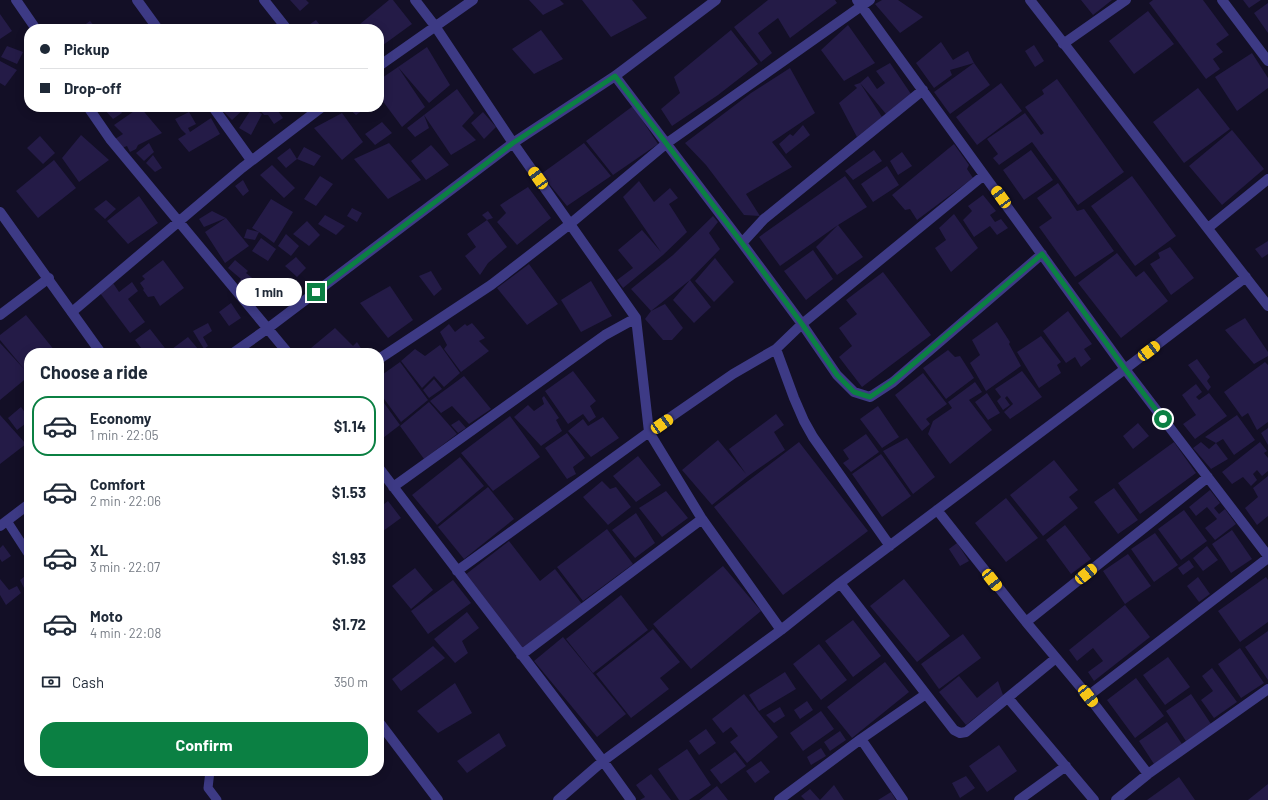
<!DOCTYPE html>
<html lang="en">
<head>
<meta charset="utf-8">
<style>
	:root { --surface:#fff; --page:#f2f2f3; --text:#1f2937; --muted:#747a83; --line:#e0e1e3; --accent:#0b8043 }
	body { margin:0; font-family:Barlow,sans-serif; background:var(--page); color:var(--text); height:100vh; display:flex; flex-direction:column; font-size:15px; white-space:nowrap }
	* { box-sizing:border-box; margin:0 }
	p { font-size:13px; color:var(--muted) }
	.icon { flex:none; width:22px; height:22px; fill:none; stroke:currentColor; stroke-width:2; stroke-linecap:round; stroke-linejoin:round }
	.map { position:relative; flex:1; overflow:hidden }
	.side { position:absolute; left:24px; top:348px; width:360px; height:428px; display:flex; flex-direction:column; background:var(--surface); border-radius:16px; box-shadow:0 2px 10px #0003 }
	.side>* { flex:none }
	.top-card { position:absolute; left:24px; top:24px; width:360px; height:88px; border-radius:16px; box-shadow:0 2px 10px #0003; display:grid; align-content:center; height:88px; padding:0 16px; background:var(--surface) }
	.end { position:absolute; width:18px; height:18px; margin:-9px; border:5px solid #0b8043; background:#fff; box-shadow:0 0 0 2px #fff }
	.from { border-radius:50% }
	.bubble { position:absolute; height:28px; border-radius:14px; background:var(--surface); box-shadow:0 2px 10px #0003; font-size:13px; font-weight:700; line-height:28px; text-align:center }
	.car { position:absolute; width:12px; height:24px; margin:-12px -6px; border-radius:5px; box-shadow:0 0 3px 1px #0007; background:linear-gradient(#f5c518 24%,#345 0 40%,#f5c518 0 76%,#345 0 86%,#f5c518 0) }
	.top-card b { display:flex; align-items:center; gap:14px; height:38px; font-size:15px }
	.top-card b+b { border-top:1px solid var(--line) }
	.top-card i { width:10px; height:10px; background:var(--text) }
	ul { padding:0; list-style:none }
	li { display:flex; align-items:center; gap:12px; height:60px; margin:0 8px 6px; padding:0 8px; border:2px solid transparent; border-radius:16px }
	li div { flex:1 }
	li b { display:block; font-size:15px }
	li em { font-style:normal; font-weight:700 }
	li.selected { border-color:var(--accent) }
	li>.icon { width:36px; height:36px; stroke-width:1.5 }
	h2 { padding:0 16px; font-size:18px; line-height:48px }
	.pay { display:flex; align-items:center; gap:10px; height:44px; padding:0 16px; font-size:15px }
	.pay p { margin-inline-start:auto }
	.button { display:flex; gap:8px; margin-top:auto; padding:8px 16px }
	.button a { flex:1; height:46px; border-radius:16px; background:var(--accent); color:#fff; font-size:16px; font-weight:700; line-height:46px; text-align:center }
	.map>svg:first-child { display:block }
	.building { fill:#241b47 }
	.lines { fill:none; stroke-linecap:round; stroke-linejoin:round }
	.service { stroke:#3d3a85; stroke-width:9 }
	.minor { stroke:#3d3a85; stroke-width:10 }
	.tertiary { stroke:#3d3a85; stroke-width:10 }
	.route { stroke:#0b8043; stroke-width:5 }
</style>
</head>
<body>
<div class="map">
<svg width="1268" height="800" viewBox="0 0 1268 800">
	<rect width="100%" height="100%" fill="#130f26"/>
	<path class="building" d="M290,0H306L309,3L300,11Z
		M389,0H393L412,24L379,48V29H354Z
		M529,0H560L564,4L543,15Z
		M582,0H632L647,18L611,37Z
		M768,0H835L837,3L790,38L778,18L758,33L772,53L761,62L734,27Z
		M882,0H898L923,17L900,33L875,4Z
		M1081,0H1112L1093,15Z
		M1153,0H1203L1229,35L1216,44L1223,52L1213,59L1220,69L1206,79L1149,3Z
		M1243,0H1261L1249,8Z
		M1268,3V33L1254,13Z
		M1148,11L1174,44L1134,74L1109,41Z
		M0,14L12,31L0,39Z
		M316,20L323,29H303Z
		M90,21L97,29H79Z
		M848,25L875,63L844,81L821,50Z
		M541,30L563,59L534,74L512,49Z
		M731,30L758,64L718,95L672,126L661,109L680,93L674,77Z
		M941,42L953,60L968,51L974,63L990,85L950,114L934,92L974,63L950,70L952,75L934,88L916,63Z
		M1034,45L1044,61L1035,67L1025,51Z
		M7,46L23,52L17,64L1,57Z
		M427,47L450,85L429,103L398,67Z
		M1252,53L1268,78V88L1237,111L1215,77Z
		M0,61L17,70L5,86L0,83Z
		M890,63L911,94L886,114L860,83L882,117L857,137L839,103L857,88L854,85L860,83L868,76L877,89L885,83L876,71Z
		M398,67L425,107L402,127L379,96V80Z
		M790,68L815,113L772,142L792,167L746,194L760,216L744,215L706,165L685,143L751,93Z
		M1057,79L1124,172L1078,205L1032,142L999,165L993,158L998,154L987,139L1025,113L1041,135L1044,133L1025,107L1044,94L1042,90Z
		M1001,83L1022,111L977,145L956,117Z
		M1198,88L1230,129L1184,163L1153,122Z
		M457,89L474,113L462,126L476,140L451,155L424,115Z
		M633,106L658,144L613,175L586,141Z
		M102,107H118L122,113L113,119Z
		M140,107L162,133L138,145L136,149L130,152L127,146L122,148L115,139L123,134L114,125Z
		M219,107H246L232,120Z
		M257,107H275L283,118L274,124L268,115H264Z
		M347,107H359L363,110L356,115Z
		M252,108L262,114L251,135L239,128Z
		M189,112L196,124L188,128L190,132L211,118L220,134L189,152L178,139L186,134L181,129L175,119Z
		M483,112L496,127L484,139L471,123Z
		M342,113L363,142L342,160L314,128Z
		M424,115L429,128L415,137L407,128Z
		M382,122L392,133L375,145L365,134Z
		M803,125L810,135L786,154L779,144L790,134L793,136Z
		M1232,130L1264,169L1222,205L1189,166Z
		M81,135L109,160L79,182L62,158Z
		M40,136L55,153L43,164L27,148Z
		M149,143L154,152L144,161L136,153Z
		M389,143L421,180L388,199L354,159Z
		M584,143L611,176L567,206L541,174Z
		M954,144L969,165L967,169L973,178L917,220L910,209L905,210L892,195Z
		M431,145L449,165L426,180L411,161Z
		M304,147L321,156L314,166L297,159Z
		M290,148L297,159L286,168L277,158Z
		M874,150L882,161L853,180L845,171Z
		M1031,150L1053,180L1024,200L1003,170Z
		M902,152L912,166L898,175L890,161Z
		M153,155L162,168L155,172L146,163Z
		M54,160L76,188L38,218L16,191Z
		M272,165L295,188L284,198L260,175Z
		M887,166L899,185L873,202L861,184Z
		M320,176L333,184L316,206L304,199Z
		M845,176L867,207L838,225L780,266L759,237Z
		M1132,176L1176,236L1135,266L1091,206Z
		M243,180L249,191L243,196L235,186Z
		M639,181L654,202L670,188L678,198L669,204L687,232L663,255L623,288L617,280L633,268L618,250L642,230L661,252L623,197Z
		M1058,183L1077,211L1084,209L1114,251L1075,277L1039,227L1052,218L1037,198Z
		M528,187L551,218L517,245L497,222L506,213L500,205Z
		M983,195L996,211L990,215L995,222L1001,219L1008,228L997,235L990,226L974,237L963,220L972,211L968,206Z
		M139,196L158,223L128,244L107,221Z
		M271,199L293,212L274,243L259,232L255,240L244,238L247,229L259,232L252,228Z
		M106,200L116,209L105,219L94,209Z
		M352,208L362,213L357,222L347,216Z
		M212,211L226,218L249,246L225,263L205,232L226,218L204,227L199,219Z
		M488,211L493,218L487,220L482,215Z
		M954,214L978,248L951,272L935,248L946,240L939,228Z
		M325,215L345,226L336,235L318,224Z
		M713,216L718,222L709,233L720,249L690,280L651,311L631,289L673,255Z
		M487,220L507,247L488,263L480,275L465,256L476,247L467,234Z
		M307,221L320,235L309,246L293,234Z
		M838,225L863,257L837,275L816,247Z
		M286,234L299,246L291,256L278,246Z
		M261,238L276,249L268,261L252,251Z
		M1268,241V254L1262,258L1255,249Z
		M1170,247L1194,278L1171,295L1150,264L1160,258L1158,253Z
		M813,250L833,279L806,300L784,271Z
		M1117,253L1136,277L1144,271L1168,301L1121,338L1078,283Z
		M296,257L306,268L297,277L285,266Z
		M715,258L734,282L714,302L695,281Z
		M163,260L184,288L160,306L154,296L148,297L143,290L144,289L140,283L145,279L142,276Z
		M235,260L248,271L246,273L261,285L253,294L238,283L241,279L228,268Z
		M529,264L558,304L527,325L497,288Z
		M431,271L442,289L434,296L419,276Z
		M883,272L931,335L862,387L839,357L852,346L839,328L857,314L846,300Z
		M690,280L711,307L694,323L673,300Z
		M591,281L612,316L581,332L561,300Z
		M132,282L138,291L128,299L145,322L130,333L100,293L113,283L119,292Z
		M390,286L413,320L388,338L360,303Z
		M231,303L241,318L229,326L219,312Z
		M665,304L683,328L672,340H663L645,319L651,311Z
		M1068,311L1092,344L1084,349L1091,359L1081,367L1075,357L1066,363L1043,331Z
		M26,315L55,351L53,353H29V376L0,400V343L25,370L0,340V335Z
		M1245,318L1268,352V356L1254,364L1225,330Z
		M997,322L1010,342L1009,344L1021,366L986,391L970,363L980,355L972,340Z
		M208,323L212,331L203,337L208,346L204,349L193,331Z
		M472,323L485,338L479,341L489,351L461,372L444,349L447,345L440,332L449,324L455,332L465,324L467,326Z
		M335,328L353,346L357,342L364,353H305Z
		M150,329L168,352L188,337L198,349L193,353H145L135,340Z
		M1041,336L1061,362L1057,365L1061,373L1039,388L1017,352Z
		M440,345L460,373L444,387L434,376L422,388L401,361L415,349L425,356Z
		M948,350L955,357L960,356L974,378L946,399L923,368Z
		M1197,359L1210,377L1207,381L1211,387L1208,391L1188,365Z
		M400,362L428,400L401,422L379,392V377Z
		M1265,362L1268,365V422L1257,430L1248,413L1242,417L1224,392Z
		M573,371L596,401L590,406L596,417L589,422L583,414L568,424L545,391Z
		M1022,371L1042,397L1010,419L1004,412L1013,404L1007,396L1005,398L1010,405L1003,410L997,401L1001,397L995,389Z
		M923,373L947,404L926,419L930,424L922,431L895,395Z
		M464,376L491,409L469,424L452,406L441,413L430,401Z
		M434,379L442,389L429,398L423,390Z
		M975,382L982,392L969,400L992,430L950,464L928,434L933,421L952,408L948,402Z
		M1196,384L1202,392L1196,397L1199,400L1209,393L1227,416L1195,439L1183,424L1196,415L1182,395Z
		M987,393L1000,413L988,420L975,402Z
		M379,396L400,425L379,441Z
		M544,396L559,418L556,420L562,431L541,446L514,417L528,405L534,411L544,404L542,398Z
		M429,402L457,434L424,459L400,426Z
		M878,406L899,437L882,448L860,419Z
		M21,407L29,418V421L17,430L8,418Z
		M776,414L784,425L774,432L785,450L748,476L712,505L682,470L718,440L746,474L729,449Z
		M0,415L26,444L0,464Z
		M1237,415L1255,440L1234,455L1223,439L1216,443L1205,437Z
		M510,416L540,457L493,491L461,453Z
		M603,417L619,438L591,457L568,431L583,419L588,426Z
		M459,420L466,428L458,433L451,425Z
		M1138,423L1149,436L1133,449L1123,436Z
		M1268,428V445L1261,433Z
		M567,433L585,458L573,467L576,474L567,479L545,448Z
		M866,434L879,452L851,472L843,463L849,459L843,450Z
		M907,438L935,477L913,494L883,451Z
		M799,442L868,531L783,595L714,507Z
		M1174,442L1196,473L1140,514L1118,483Z
		M1201,442L1209,449L1216,443L1228,459L1211,469L1193,448Z
		M1260,442L1267,451L1264,453L1268,458V471L1262,476L1257,470L1253,474L1257,480L1251,486L1243,477L1232,484L1222,472Z
		M881,454L911,496L882,517L852,474Z
		M638,456L661,485L636,502L613,476Z
		M460,457L484,486L437,525L412,495Z
		M1054,460L1078,490L1069,497L1078,508L1043,536L1010,495Z
		M1268,476V516L1257,525L1245,508L1258,497L1253,488Z
		M602,481L610,489L616,487L631,507L608,525L583,497Z
		M488,487L514,519L464,559L438,527Z
		M1114,488L1138,520L1118,534L1094,502Z
		M1210,490L1220,503L1214,508L1219,514L1225,509L1236,524L1215,540L1205,528L1217,519L1207,507L1196,516L1189,507Z
		M666,491L688,518L662,537L639,508Z
		M1006,498L1038,538L1006,562L975,523Z
		M388,501L401,518L379,534V508Z
		M1184,510L1207,541L1181,560L1158,529Z
		M636,513L655,543L635,558L612,530Z
		M1065,525L1091,559L1071,574L1046,540Z
		M607,529L633,564L583,601L557,567Z
		M1232,530L1252,559L1231,573L1212,544Z
		M1155,533L1178,565L1154,582L1131,549Z
		M509,541L540,581L555,569L582,604L523,649L465,575Z
		M957,543L969,561L960,566L949,549Z
		M3,545L11,556L2,562L0,559V548Z
		M1207,546L1218,560L1203,571L1193,558Z
		M1128,554L1151,586L1125,604L1103,571Z
		M1189,560L1194,567L1183,575L1178,568Z
		M723,566L761,611L691,669L653,624Z
		M415,568L433,590L411,609L392,586Z
		M29,573V587L25,590L20,580Z
		M1198,577L1210,594L1199,602L1187,586Z
		M1266,577L1268,580V622L1240,642L1218,611Z
		M0,579L9,590L17,586L21,593L6,605L0,595Z
		M904,579L950,636L917,662L870,606Z
		M453,580L471,603L428,634L411,611Z
		M621,595L648,630L593,673L566,639Z
		M1125,605L1150,637L1094,681L1088,672L1103,661L1093,648L1077,661L1069,650Z
		M467,612L479,628L462,641L468,653L455,663L434,639Z
		M853,620L881,656L853,677L825,641Z
		M653,629L680,662L660,678L669,689L631,718L596,674Z
		M1268,631V680L1245,647Z
		M963,634L981,658L939,689L921,664Z
		M563,637L626,714L597,737L534,661Z
		M819,644L847,680L821,700L793,664Z
		M433,646L445,658L401,691L392,679Z
		M1240,648L1264,683L1241,698L1218,664Z
		M1168,657L1190,687L1165,705L1143,675Z
		M885,662L909,692L852,738L827,707Z
		M1212,668L1237,702L1214,718L1201,700L1213,691L1202,676Z
		M785,672L796,689L759,711L749,695Z
		M959,676L977,698L998,681L1003,695L966,725L939,692Z
		M1136,678L1164,716L1135,738L1107,700Z
		M455,683L472,713L438,733L417,711Z
		M744,694L778,737L747,763L730,742L738,736L731,727L723,733L712,719Z
		M1191,694L1211,724L1186,741L1166,711Z
		M807,701L813,710L800,719L794,710Z
		M780,707L785,716L774,723L766,715Z
		M821,711L834,729L803,751L790,733Z
		M1167,722L1182,744L1154,764L1139,741Z
		M706,729L716,743L699,755L689,741Z
		M840,731L846,740L830,751L824,742Z
		M499,733L506,746L467,773L457,761Z
		M999,745L1017,771L987,792L969,766Z
		M821,748L826,756L811,765L807,757Z
		M687,749L711,785L689,800H679L658,769Z
		M735,752L746,766L721,784L710,770Z
		M761,761L770,772L755,783L746,771Z
		M651,774L671,800H640L645,797L636,785Z
		M966,776L975,788L960,798L952,783Z
		M1179,777L1195,800H1147Z
		M1268,784V800H1248Z
		M834,785L844,800H820Z
		M717,786L728,800H699Z
		M810,789L820,800H805L801,796Z
		M891,792L896,800H878Z"/>
	<g class="lines">
		<path class="service" d="M7,521L29,555
			M210,771L208,788L217,800"/>
		<path class="minor" d="M16,0L36,29
			M137,0L158,29
			M264,0L287,29
			M415,0L435,26L513,143L636,318L649,432L733,374L776,349L802,324L984,175
			M857,0L1125,369L1268,556
			M1030,0L1268,306
			M1222,0L1268,61
			M1063,44L1126,0
			M379,66L473,0
			M615,76L742,243L802,324L837,375L854,392L870,397L893,382L1042,254
			M88,107L110,139L288,353
			M213,107L251,160
			M1208,228L1268,179
			M742,243L764,219L923,90
			M72,312L242,168L322,107
			M0,315L49,278
			M776,349L794,398L804,421L813,437L890,546
			M233,353L267,329L513,143L615,76L716,0
			M379,359L491,285L570,224L667,143L870,0
			M379,468L603,761L631,800
			M393,487L605,335L636,318
			M937,510L1026,622L1088,696L1148,774
			M0,526L29,504
			M457,571L649,432L702,519L781,630
			M840,583L926,694L861,739
			M1026,622L1208,477
			M521,655L702,519
			M926,694L954,730L960,733L966,732L1056,658
			M1088,696L1268,558
			M1008,698L1094,800
			M558,800L603,761L781,630L840,583L1125,369L1246,277
			M779,800L861,739L903,800
			M1019,800L1066,766
			M1116,800L1148,774L1268,689"/>
		<path class="tertiary" d="M0,212L101,353
			M379,722L438,800"/>
	</g>
	<g class="lines">
		<path class="route" d="M316,292L513,143L615,76L742,243L802,324L837,375L854,392L870,397L892,382L1042,254L1125,369L1163,419"/>
	</g>
</svg>
<i class="end from" style="left:1163px;top:419px"></i>
<i class="end" style="left:316px;top:292px"></i>
<div class="bubble" style="left:236px;top:278px;width:66px">1 min</div>
<i class="car" style="left:538px;top:178px;rotate:325deg"></i>
<i class="car" style="left:1001px;top:197px;rotate:324deg"></i>
<i class="car" style="left:1149px;top:351px;rotate:53deg"></i>
<i class="car" style="left:662px;top:424px;rotate:55deg"></i>
<i class="car" style="left:1086px;top:574px;rotate:51deg"></i>
<i class="car" style="left:992px;top:580px;rotate:142deg"></i>
<i class="car" style="left:1088px;top:696px;rotate:142deg"></i>
<div class="top-card">
<b><i class="from"></i>Pickup</b>
<b><i></i>Drop-off</b>
</div>
<section class="side">
<h2>Choose a ride</h2>
<ul>
<li class="selected"><svg class="icon" aria-label="car" viewBox="0 0 24 24"><path d="M5 17H2v-5l4-1 3-4h7l3 4 3 1v5h-3M9 17h6M6 11h13"/><circle cx="7" cy="17" r="2"/><circle cx="17" cy="17" r="2"/></svg><div><b>Economy</b><p>1 min · 22:05</p></div><em>$1.14</em></li>
<li><svg class="icon" aria-label="car" viewBox="0 0 24 24"><path d="M5 17H2v-5l4-1 3-4h7l3 4 3 1v5h-3M9 17h6M6 11h13"/><circle cx="7" cy="17" r="2"/><circle cx="17" cy="17" r="2"/></svg><div><b>Comfort</b><p>2 min · 22:06</p></div><em>$1.53</em></li>
<li><svg class="icon" aria-label="car" viewBox="0 0 24 24"><path d="M5 17H2v-5l4-1 3-4h7l3 4 3 1v5h-3M9 17h6M6 11h13"/><circle cx="7" cy="17" r="2"/><circle cx="17" cy="17" r="2"/></svg><div><b>XL</b><p>3 min · 22:07</p></div><em>$1.93</em></li>
<li><svg class="icon" aria-label="car" viewBox="0 0 24 24"><path d="M5 17H2v-5l4-1 3-4h7l3 4 3 1v5h-3M9 17h6M6 11h13"/><circle cx="7" cy="17" r="2"/><circle cx="17" cy="17" r="2"/></svg><div><b>Moto</b><p>4 min · 22:08</p></div><em>$1.72</em></li>
</ul>
<div class="pay"><svg class="icon" aria-label="cash" viewBox="0 0 24 24"><path d="M3 7h18v10H3z"/><circle cx="12" cy="12" r="2"/></svg>Cash<p>350 m</p></div>
<div class="button"><a>Confirm</a></div>
</section>
</div>
</body>
</html>
